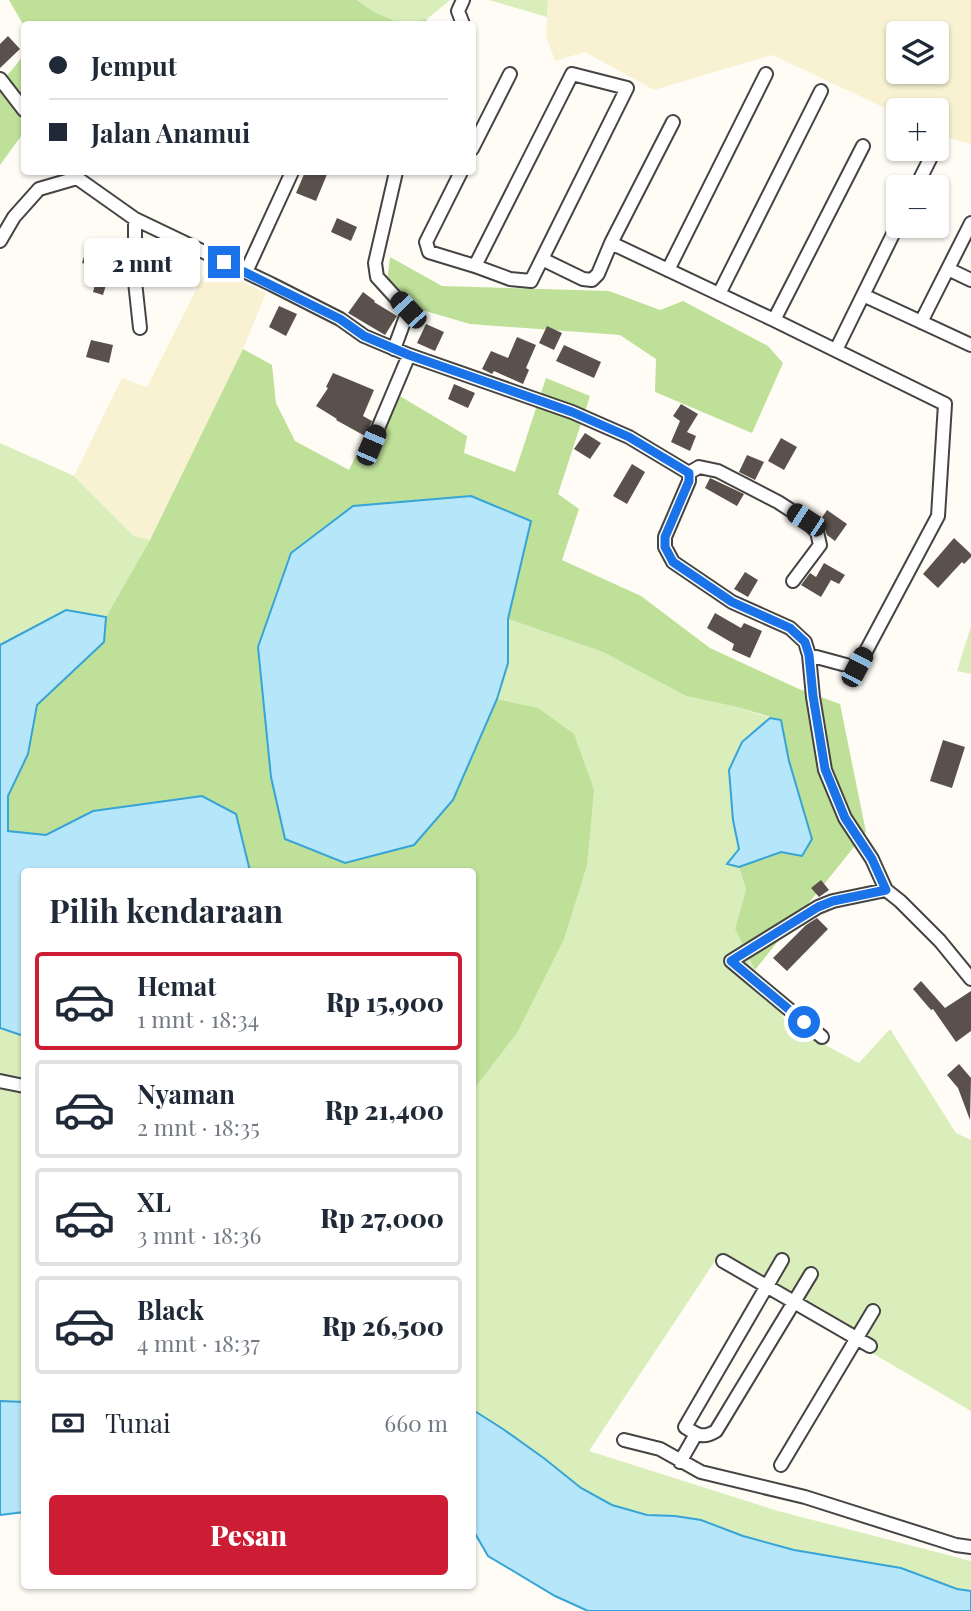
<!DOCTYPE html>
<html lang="id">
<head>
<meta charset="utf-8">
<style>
	:root { --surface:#fff; --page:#f6f6f7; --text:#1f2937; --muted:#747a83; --line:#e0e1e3; --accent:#cd1d34 }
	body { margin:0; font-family:"Playfair Display",serif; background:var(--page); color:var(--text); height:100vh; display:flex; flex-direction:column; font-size:26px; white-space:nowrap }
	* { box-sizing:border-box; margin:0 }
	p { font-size:23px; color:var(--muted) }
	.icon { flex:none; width:38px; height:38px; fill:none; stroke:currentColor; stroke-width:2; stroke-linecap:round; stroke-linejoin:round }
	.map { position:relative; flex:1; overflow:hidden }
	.drawer { position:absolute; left:21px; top:868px; width:455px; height:721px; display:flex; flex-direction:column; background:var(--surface); border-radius:7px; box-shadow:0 2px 5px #0004 }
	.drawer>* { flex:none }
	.guide { position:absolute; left:21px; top:21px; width:455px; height:154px; border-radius:7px; box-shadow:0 2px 5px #0004; display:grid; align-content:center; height:154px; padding:0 28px; background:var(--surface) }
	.buttons { position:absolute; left:886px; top:21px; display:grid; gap:14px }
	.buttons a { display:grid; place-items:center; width:63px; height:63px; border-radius:7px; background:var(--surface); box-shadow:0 2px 5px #0004; font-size:35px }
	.end { position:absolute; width:32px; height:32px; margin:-16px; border:9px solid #1a73e8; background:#fff; box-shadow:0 0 0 4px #fff }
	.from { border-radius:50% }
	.bubble { position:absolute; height:49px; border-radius:7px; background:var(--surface); box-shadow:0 2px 5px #0004; font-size:23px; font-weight:800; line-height:49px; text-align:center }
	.car { position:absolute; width:21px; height:42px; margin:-21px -10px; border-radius:9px; box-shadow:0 0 5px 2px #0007; background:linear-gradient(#222 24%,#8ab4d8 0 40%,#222 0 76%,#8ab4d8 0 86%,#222 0) }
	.guide b { display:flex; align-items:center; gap:24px; height:66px; font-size:26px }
	.guide b+b { border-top:2px solid var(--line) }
	.guide i { width:18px; height:18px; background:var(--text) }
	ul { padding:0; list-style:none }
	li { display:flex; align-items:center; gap:21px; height:98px; margin:0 14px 10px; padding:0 14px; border:4px solid var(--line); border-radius:7px }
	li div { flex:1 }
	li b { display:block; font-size:26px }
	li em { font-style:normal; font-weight:800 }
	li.selected { border-color:var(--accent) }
	li>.icon { width:63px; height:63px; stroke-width:1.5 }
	h2 { padding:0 28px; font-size:32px; line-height:84px }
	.pay { display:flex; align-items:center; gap:18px; height:77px; padding:0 28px; font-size:26px }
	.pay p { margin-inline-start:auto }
	.cta { display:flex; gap:14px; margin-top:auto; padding:14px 28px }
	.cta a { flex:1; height:80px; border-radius:7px; background:var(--accent); color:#fff; font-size:28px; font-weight:800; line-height:80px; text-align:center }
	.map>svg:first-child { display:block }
	.farmland { fill:#f8f2d2; fill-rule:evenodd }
	.green { fill:#d9eeba }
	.forest { fill:#bee098 }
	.water { fill:#b5e6fa; stroke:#37a4d7; stroke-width:2 }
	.building { fill:#5b514c }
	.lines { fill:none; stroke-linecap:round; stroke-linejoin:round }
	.minor-casing { stroke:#444; stroke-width:16 }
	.minor { stroke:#fff; stroke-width:12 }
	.route { stroke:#1a73e8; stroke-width:9 }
</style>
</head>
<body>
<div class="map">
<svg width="971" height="1611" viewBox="0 0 971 1611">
	<rect width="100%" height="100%" fill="#fffcf5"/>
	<path class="farmland" d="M548,0H971V144L948,138L936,132V110H898V114L772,55L654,90L585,52L555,61L546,36ZM898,33H936V72H898Z
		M208,266L266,293L243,349L150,540L134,536L74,476L122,378L147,387Z"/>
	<path class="green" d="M357,0H450L427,19L402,24L374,12Z
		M489,0H548L547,17Z
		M0,443L74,476L134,536L150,540L106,617L66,610L0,645Z
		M508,619L603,652L686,696L737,707L770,718L742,742L733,820L739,849L727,864L739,867L746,889L735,929L755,970L788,1025L859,1063L890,1029L956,1133L971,1140V1411L715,1261L589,1451L778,1511L971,1561V1591L957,1589L901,1568L794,1550L743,1536L701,1520L675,1516L647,1515L612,1505L581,1488L545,1459L503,1429L473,1410L472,1090L517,1033L538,708L497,699L508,663Z
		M971,626V674L957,671Z
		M0,1028L24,1036V1402L0,1401Z"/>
	<path class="forest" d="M9,0H357L374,12L402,24L427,19L426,24H24V26Z
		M24,55V132L0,165V81L2,82Z
		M390,257L442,286L609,291L660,310L683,301L768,346L783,363L752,433L655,392L656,359L620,335L470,324L422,310L387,282Z
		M243,349L272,365L276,403L295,441L349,470L388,389L467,436L464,453L515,472L546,378L590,396L558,494L579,509L562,560L641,596L710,648L799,689L840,704L866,832L755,970L735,929L746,889L739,867L781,852L802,856L781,720L737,707L686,696L603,652L508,619L531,521L471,496L352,506L291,553L258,647L271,777L285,838L453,800L497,699L538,708L574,734L594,790L587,865L564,939L517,1033L473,1090L472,872L250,871L236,814L93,811L46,835L8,832V796L28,754L37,705L104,642L106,617L150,540Z"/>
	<path class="water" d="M471,496L531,521L508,619V663L497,699L453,800L414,845L345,863L285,839L271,777L258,647L291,553L353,506Z
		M66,610L106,617L104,642L37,705L28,754L8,796V831L46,835L93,811L202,796L236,814L250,871L24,872V1036L0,1028V645Z
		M770,718L781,720L789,761L812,839L802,856L781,852L739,867L727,864L739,849L733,820L729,770L742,742Z
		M0,1401L24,1402V1512L0,1515Z
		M473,1410L503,1429L545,1459L581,1488L612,1505L647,1515L675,1516L701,1520L743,1536L794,1550L901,1568L957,1589L971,1591V1611H588L555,1596L488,1556L473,1530Z"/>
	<path class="building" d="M8,36L20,49L0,68V44Z
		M305,172H328L316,201L296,193Z
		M337,218L357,227L351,241L331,232Z
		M86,250L114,258L103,295L93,292L100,268L82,263Z
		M363,292L375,301L374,302L397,316L385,335L348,313Z
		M279,306L297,314L286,336L269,327Z
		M426,324L444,332L435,351L417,343Z
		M547,326L562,333L554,350L539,343Z
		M517,337L536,345L526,368L529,370L523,384L494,371L492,374L482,369L491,351L508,358Z
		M91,340L113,345L109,363L86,357Z
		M564,345L601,362L594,378L556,361Z
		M333,373L374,390L363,416L372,421L365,436L336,420L337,419L316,406L328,388L326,387Z
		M454,384L475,393L468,408L448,399Z
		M681,404L698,414L687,432L696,436L690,451L671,442L680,421L673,416Z
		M585,433L601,443L590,459L574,449Z
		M781,438L797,447L784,470L768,461Z
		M747,455L764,462L755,480L739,472Z
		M632,464L645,472L627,504L613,496Z
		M710,478L744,494L737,506L705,488Z
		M827,510L847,524L835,541L827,535L824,527L819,522Z
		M954,538L971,554V557L964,564L962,562L938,588L923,574Z
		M824,563L845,575L839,584L831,580L821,597L801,585L810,573L816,577Z
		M745,572L758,580L748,597L734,589Z
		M715,613L741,628L744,623L762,631L750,658L732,650L734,644L707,628Z
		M943,740L965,747L952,788L930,781Z
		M821,880L829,890L819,897L811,888Z
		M817,918L828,929L787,971L773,958L806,925Z
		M921,981L945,1008L971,991V1031L956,1042L933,1009L931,1010L913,989Z
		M959,1064L971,1078L970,1120L958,1088L947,1075Z"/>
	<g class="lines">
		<g class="minor-casing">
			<path id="minor" d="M463,0L458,11L463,24
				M0,79L24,110
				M472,149L510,74
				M72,172L77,178L135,219L271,284L340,319L364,336L409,355L572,412L629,437L689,473V481L665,537V547L673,562L732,602L790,628L805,642L809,655L813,697L825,770L845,818L872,859L886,890L900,901L940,941L971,979
				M461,172L426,242L429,252L475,266L510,279L531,281L627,88L572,74L475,266
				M916,187L935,149
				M135,219V252L133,263L140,328
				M0,241L14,217L39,189L77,178
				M611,243L774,320L945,404L938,516L857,668L809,655
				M542,259L583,279L592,280L598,274L611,243L673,122
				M948,269L971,280
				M668,270L766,74
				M246,272L292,172
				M719,294L821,91
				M863,295L971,345
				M774,320L863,146
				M921,322L971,223
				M394,349L408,311L377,277L375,263L396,172
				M836,350L898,224
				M371,445L409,355
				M689,473L699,467L718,471L778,502L806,520L817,532L820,545L793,581
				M822,1037L731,961L818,907L833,901L886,890
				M0,1081L24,1086
				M782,1260L685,1427C697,1435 703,1439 716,1431L811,1274
				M723,1261L870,1346
				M624,1440L660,1449L701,1472L805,1497L956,1545L971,1547
				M680,1462L696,1434
				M781,1465L873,1311"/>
		</g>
		<use href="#minor" class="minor"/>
	</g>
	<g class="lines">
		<path class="route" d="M224,262L340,319L364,336L409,355L572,412L629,437L689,473V481L665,537V547L673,562L732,602L790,628L805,642L809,655L813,696L825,769L845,818L872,859L886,890L833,901L818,907L731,961L804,1022"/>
	</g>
</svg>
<div class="buttons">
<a><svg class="icon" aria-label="layers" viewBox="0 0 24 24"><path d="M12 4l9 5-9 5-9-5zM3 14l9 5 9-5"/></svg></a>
<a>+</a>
<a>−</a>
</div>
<i class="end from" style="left:804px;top:1022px"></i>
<i class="end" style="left:224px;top:262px"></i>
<div class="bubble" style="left:84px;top:238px;width:116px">2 mnt</div>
<i class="car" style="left:408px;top:310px;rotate:317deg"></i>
<i class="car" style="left:371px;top:445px;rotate:23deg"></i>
<i class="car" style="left:806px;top:520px;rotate:303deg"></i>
<i class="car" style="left:857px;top:667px;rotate:28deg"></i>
<div class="guide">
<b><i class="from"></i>Jemput</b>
<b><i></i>Jalan Anamui</b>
</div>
<section class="drawer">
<h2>Pilih kendaraan</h2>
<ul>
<li class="selected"><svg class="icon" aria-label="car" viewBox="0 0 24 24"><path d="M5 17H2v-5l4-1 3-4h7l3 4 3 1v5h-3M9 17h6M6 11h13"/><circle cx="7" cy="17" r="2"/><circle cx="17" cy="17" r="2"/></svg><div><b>Hemat</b><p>1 mnt · 18:34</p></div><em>Rp 15,900</em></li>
<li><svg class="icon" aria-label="car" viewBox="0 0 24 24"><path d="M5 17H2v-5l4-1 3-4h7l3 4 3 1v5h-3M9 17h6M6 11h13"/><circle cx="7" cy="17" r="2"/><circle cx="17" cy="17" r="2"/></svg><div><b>Nyaman</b><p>2 mnt · 18:35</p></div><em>Rp 21,400</em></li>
<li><svg class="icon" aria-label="car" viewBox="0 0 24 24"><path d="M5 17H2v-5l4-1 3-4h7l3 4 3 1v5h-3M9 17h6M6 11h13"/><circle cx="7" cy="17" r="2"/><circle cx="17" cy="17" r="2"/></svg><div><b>XL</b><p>3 mnt · 18:36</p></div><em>Rp 27,000</em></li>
<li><svg class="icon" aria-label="car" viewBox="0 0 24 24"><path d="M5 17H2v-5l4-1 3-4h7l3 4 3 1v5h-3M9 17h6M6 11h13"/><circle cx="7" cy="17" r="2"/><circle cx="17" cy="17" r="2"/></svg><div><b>Black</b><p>4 mnt · 18:37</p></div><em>Rp 26,500</em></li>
</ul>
<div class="pay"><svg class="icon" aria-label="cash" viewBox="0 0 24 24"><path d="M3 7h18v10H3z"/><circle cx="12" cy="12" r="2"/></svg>Tunai<p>660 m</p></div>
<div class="cta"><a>Pesan</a></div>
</section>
</div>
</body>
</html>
